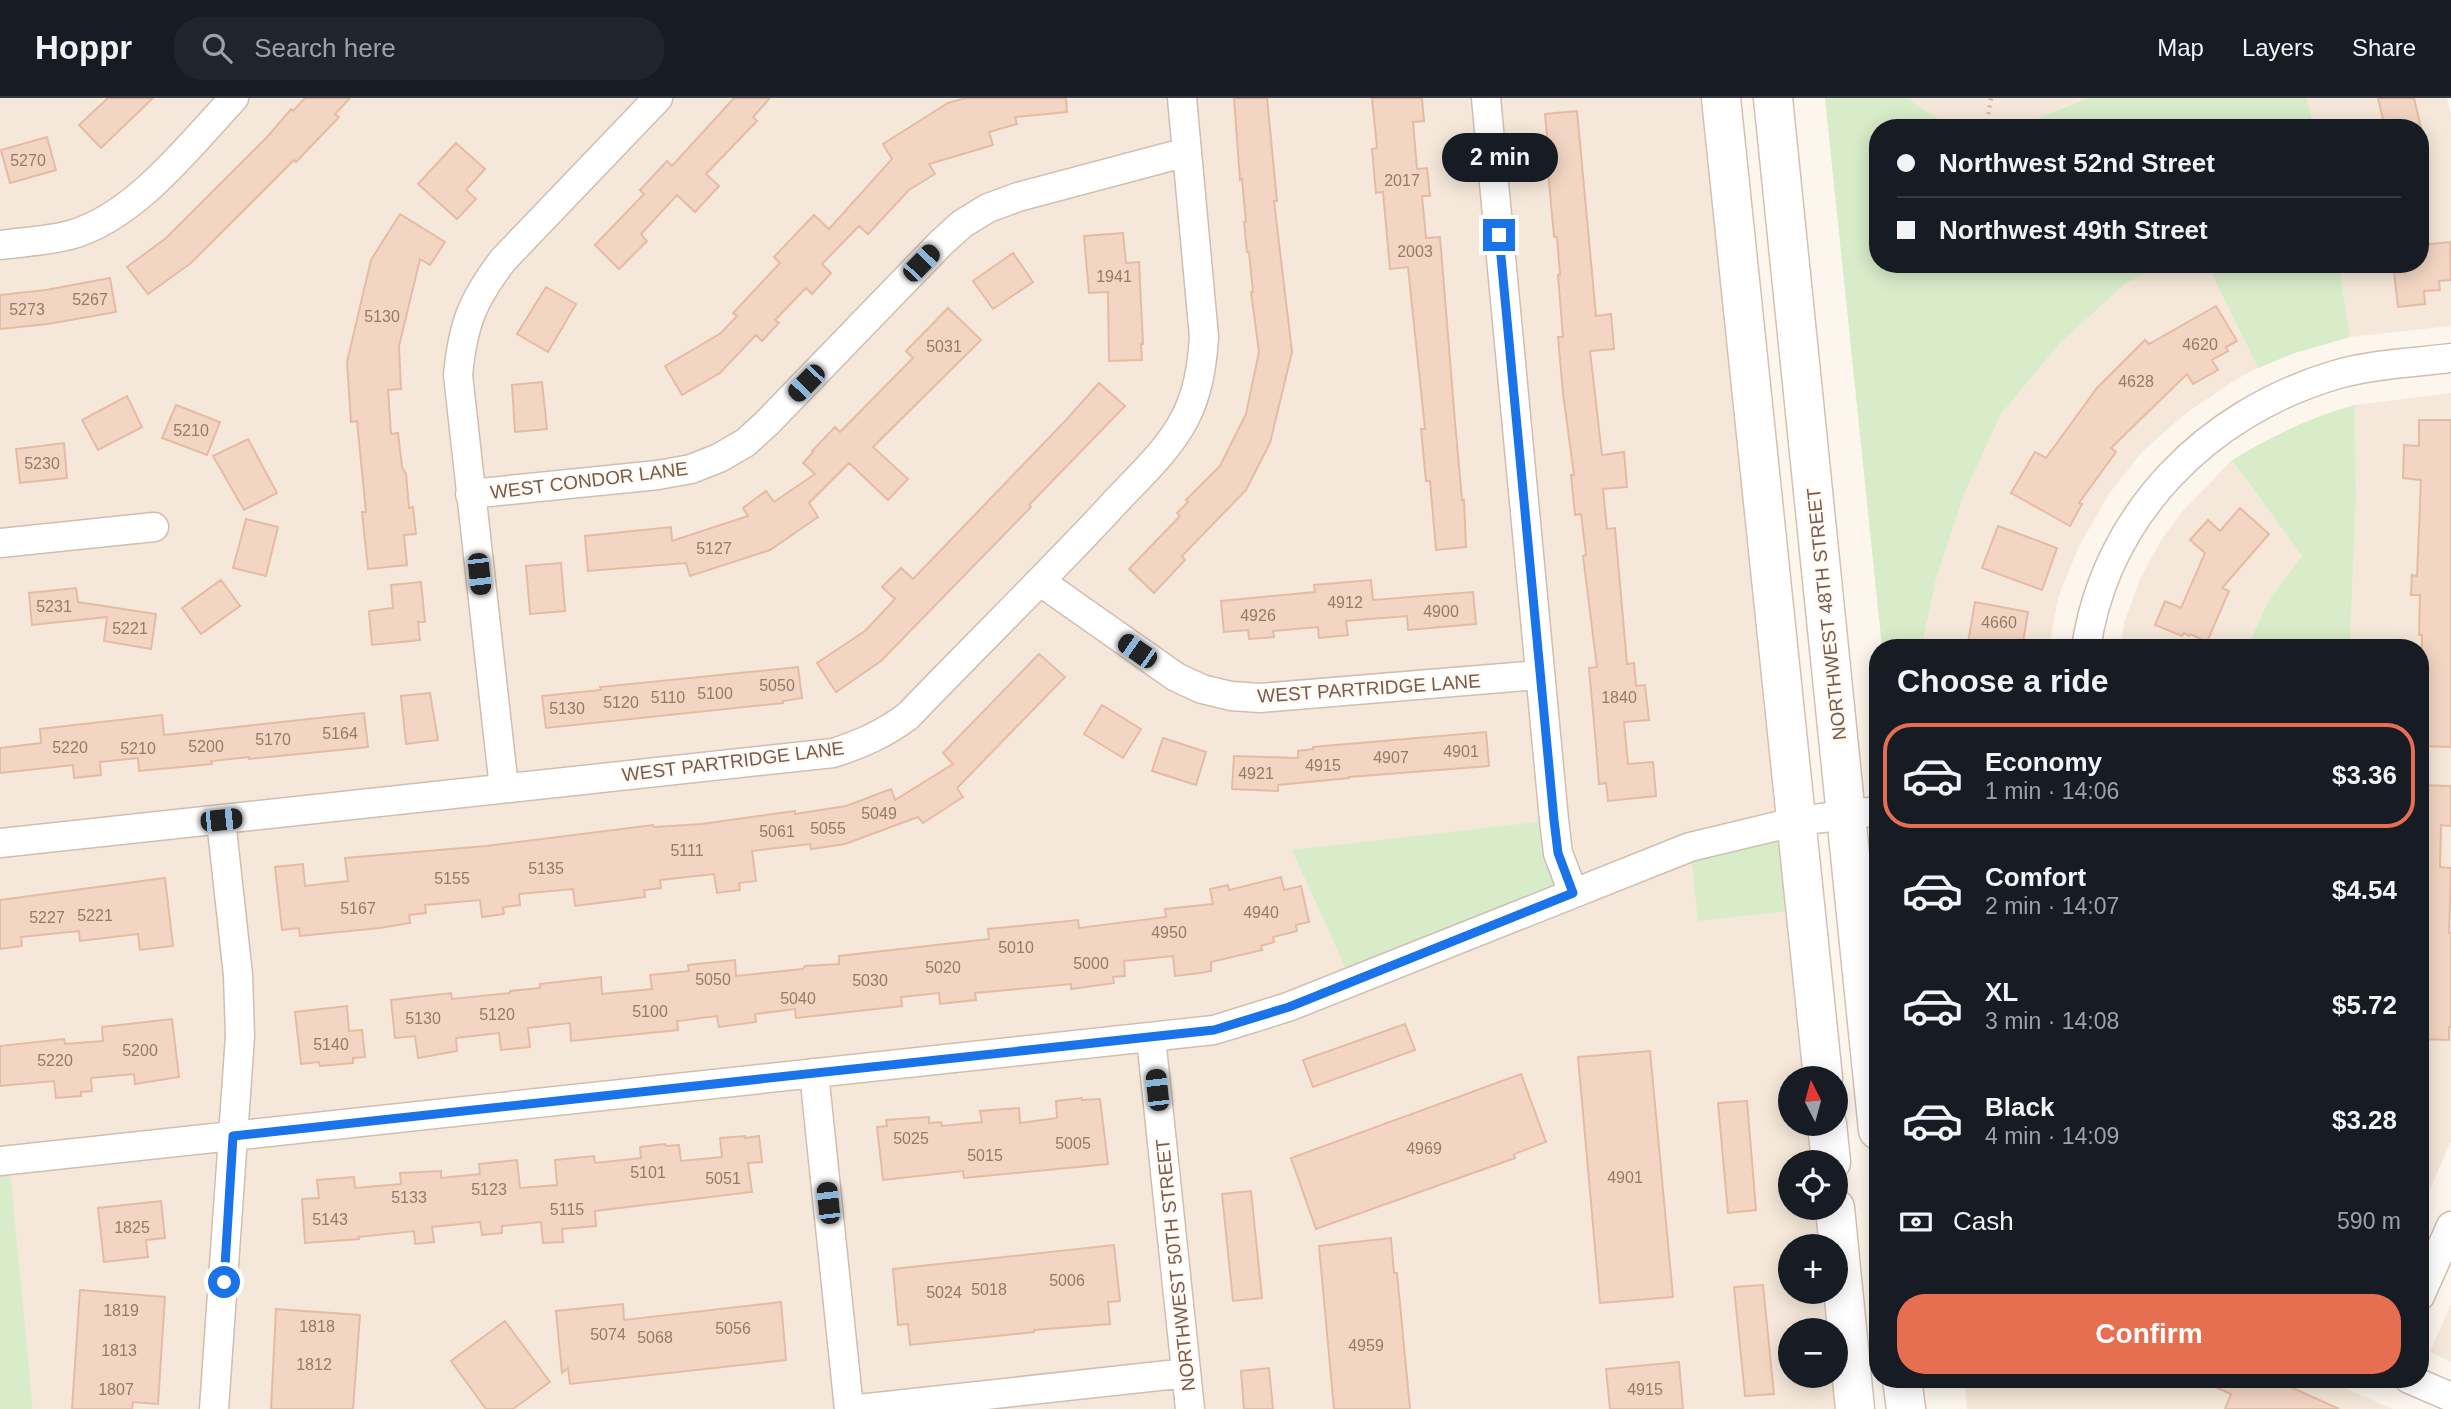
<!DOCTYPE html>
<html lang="en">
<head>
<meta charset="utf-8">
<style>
	:root { --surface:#171b24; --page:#20242c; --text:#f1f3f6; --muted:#9ea1a6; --line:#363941; --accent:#e76f51 }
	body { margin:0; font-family:Arial,sans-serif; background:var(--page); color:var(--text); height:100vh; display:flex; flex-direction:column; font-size:26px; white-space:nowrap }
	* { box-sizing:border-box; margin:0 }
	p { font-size:23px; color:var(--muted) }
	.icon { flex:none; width:38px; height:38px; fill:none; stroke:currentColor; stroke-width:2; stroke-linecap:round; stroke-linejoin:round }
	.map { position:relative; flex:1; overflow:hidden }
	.details { position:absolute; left:1869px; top:541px; width:560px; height:749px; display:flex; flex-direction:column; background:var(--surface); border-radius:28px; box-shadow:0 4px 18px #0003 }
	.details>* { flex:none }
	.hud { position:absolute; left:1869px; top:21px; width:560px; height:154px; border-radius:28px; box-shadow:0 4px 18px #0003; display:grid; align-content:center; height:154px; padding:0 28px; background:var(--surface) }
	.needle { width:46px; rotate:354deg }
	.controls { position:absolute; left:1778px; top:968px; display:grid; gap:14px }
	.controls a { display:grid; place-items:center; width:70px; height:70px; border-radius:50%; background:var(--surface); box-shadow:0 4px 18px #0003; font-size:35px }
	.end { position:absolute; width:32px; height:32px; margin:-16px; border:9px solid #1a73e8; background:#fff; box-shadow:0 0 0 4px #fff }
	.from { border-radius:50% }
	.bubble { position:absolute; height:49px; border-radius:24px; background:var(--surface); box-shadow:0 4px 18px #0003; font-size:23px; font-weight:700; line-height:49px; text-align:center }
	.car { position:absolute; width:21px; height:42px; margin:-21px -10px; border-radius:9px; box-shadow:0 0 5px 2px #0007; background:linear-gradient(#222 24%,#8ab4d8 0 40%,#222 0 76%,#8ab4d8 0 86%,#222 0) }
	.hud b { display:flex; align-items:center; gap:24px; height:66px; font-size:26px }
	.hud b+b { border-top:2px solid var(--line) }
	.hud i { width:18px; height:18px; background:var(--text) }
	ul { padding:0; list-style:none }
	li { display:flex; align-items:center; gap:21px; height:105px; margin:0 14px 10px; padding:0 14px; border:4px solid transparent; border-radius:28px }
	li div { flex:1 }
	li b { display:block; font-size:26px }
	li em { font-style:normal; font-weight:700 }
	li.current { border-color:var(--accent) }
	li>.icon { width:63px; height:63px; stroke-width:1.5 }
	h2 { padding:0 28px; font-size:32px; line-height:84px }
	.pay { display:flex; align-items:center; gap:18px; height:77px; padding:0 28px; font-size:26px }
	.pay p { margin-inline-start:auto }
	.action { display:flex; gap:14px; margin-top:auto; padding:14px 28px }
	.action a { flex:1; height:80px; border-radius:28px; background:var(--accent); color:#fff; font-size:28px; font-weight:700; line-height:80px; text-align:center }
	header { display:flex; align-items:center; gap:42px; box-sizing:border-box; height:98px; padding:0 35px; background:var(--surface); border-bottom:2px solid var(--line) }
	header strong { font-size:33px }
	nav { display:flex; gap:38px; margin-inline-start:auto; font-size:24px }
	.search { width:490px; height:63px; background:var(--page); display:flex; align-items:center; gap:18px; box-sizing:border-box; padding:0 24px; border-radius:28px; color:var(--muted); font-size:26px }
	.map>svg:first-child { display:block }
	.residential { fill:#f5e8da; fill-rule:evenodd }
	.park { fill:#d8ecc9 }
	.building { fill:#f3d5c3; stroke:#e6bba3; stroke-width:2 }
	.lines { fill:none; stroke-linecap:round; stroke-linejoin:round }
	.minor-casing { stroke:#d1beb0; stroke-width:31 }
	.secondary-casing { stroke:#d6c0b0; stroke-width:41 }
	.path { stroke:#d9b8a5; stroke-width:4.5; stroke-dasharray:2 5; stroke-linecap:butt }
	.minor { stroke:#fff; stroke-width:28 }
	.secondary { stroke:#fff; stroke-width:38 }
	.route { stroke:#1a73e8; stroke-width:9 }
	.labels { text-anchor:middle; stroke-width:5; stroke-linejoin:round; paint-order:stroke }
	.number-label { font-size:16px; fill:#987a6a }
	.street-label { font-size:19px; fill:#7a5c4d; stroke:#fffaf3 }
</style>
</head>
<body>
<header>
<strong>Hoppr</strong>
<div class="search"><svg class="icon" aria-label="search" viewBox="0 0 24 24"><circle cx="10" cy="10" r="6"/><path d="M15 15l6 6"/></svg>Search here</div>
<nav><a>Map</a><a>Layers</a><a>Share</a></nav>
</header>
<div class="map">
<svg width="2451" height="1311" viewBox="0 0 2451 1311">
	<rect width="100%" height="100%" fill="#fdf6ec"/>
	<path class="residential" d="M0,0H1721L1823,980H1790V1026H1827L1831,1064H1790V1110H1835L1855,1311H33L20,1181L0,1063ZM1790,1148H1836V1194H1790ZM1790,1232H1836V1278H1790Z
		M1908,0H2088L2014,30H1951Z
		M2307,0H2447L2451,18V228L2350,239L2339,166H2420V30H2314Z
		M2163,166H2207L2258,270L2235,282L2185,316L2142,354L2109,396L2079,448L2058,500L2049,549L1922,550L1936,482L1963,399L2001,316L2060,245L2126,184Z
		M2451,295V1043L2420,1114V550H2350L2356,399L2355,307Z
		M2232,362L2302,458L2268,504L2247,549L2120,550L2125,522L2140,481L2161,442L2181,415Z
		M2451,1206V1264L2430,1254Z
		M1964,1281H2324L2393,1311H1967Z"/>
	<path class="park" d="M1825,0H1908L1951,30H1878V166H2163L2126,185L2060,245L2001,316L1963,399L1936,482L1922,549H1882Z
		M2088,0H2307L2314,30H2014Z
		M2207,166H2339L2350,239L2295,255L2258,270Z
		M2355,307L2356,399L2350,549H2247L2268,504L2302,458L2232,362C2272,338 2310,319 2355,307Z
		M1554,722L1573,795L1352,884L1292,752Z
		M1798,723L1807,811L1698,823L1690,749Z
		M9,1062L33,1311H0V1063Z"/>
	<path class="building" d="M108,0H153L101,50L79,27Z
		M305,0H350L335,16L339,19L296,64L294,62L191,165L148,196L127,169L166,140L268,38L291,11L293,13Z
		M734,0H770L753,19L757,23L706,76L719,88L695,114L677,97L641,136L647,143L619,171L595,147L644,96L640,92L667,63L672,68Z
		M966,0H1066L1067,14L1015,19L1017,26L989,34L993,47L929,66L935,76L909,92L868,136L859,128L822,166L831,175L812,196L806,190L775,222L779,225L762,243L756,237L720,275L682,297L665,268L721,235L737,218L733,215L780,165L774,159L814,117L829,131L892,61L883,46L948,5Z
		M1234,0H1267L1277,103H1274L1292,254L1270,345L1246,392L1182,458L1185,462L1154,495L1129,471L1180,418L1177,415L1188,404L1186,402L1220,368L1246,316L1259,254L1251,194H1253L1249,154H1247L1244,124H1246L1242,81L1240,82Z
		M1372,0H1422L1424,23L1413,24L1417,71L1427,70L1430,98H1422L1426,140L1440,139L1455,324L1462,402H1464L1466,449L1436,452L1430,383H1426L1421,331H1425L1408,169L1390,171L1383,94L1376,95L1372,51L1377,50Z
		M2378,0H2414L2421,30H2385Z
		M1577,13L1596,218L1611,216L1614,251L1590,253L1602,357L1624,354L1627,389L1603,391L1607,431L1615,430L1627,566L1634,565L1636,588L1645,587L1649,622L1624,624L1628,666L1653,664L1656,698L1608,703L1606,685L1599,686L1596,647L1589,570L1597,569L1583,458L1586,457L1581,416L1575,417L1571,377H1574L1563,295L1558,239H1563L1558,177H1560L1557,139H1554L1545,39H1547L1545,16Z
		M47,39L56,72L10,85L1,52Z
		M456,45L485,71L466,92L476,101L457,121L418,86Z
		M400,116L445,144L430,167L420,161L399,248L401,291L388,292L391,336L398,335L402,369L406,376L409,410L413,409L416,436L404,437L407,467L368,471L362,414H366L357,323L351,324L347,264L371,162Z
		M1123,135L1126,165L1139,164L1143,246H1141L1142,262L1109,263L1108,194L1089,195L1084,138Z
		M2450,144L2451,182L2439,183L2440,192L2424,193L2425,206L2398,209L2393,166H2420V147Z
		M1013,155L1033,184L993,211L973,183Z
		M110,180L116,214L48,226L0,231V197L46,192Z
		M546,189L576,206L548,254L517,236Z
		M2216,208L2237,243L2226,249L2228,253L2212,262L2218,272L2193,286L2187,276L2111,350L2116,354L2079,405L2082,406L2070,428L2011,395L2035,354L2046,360L2097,290L2145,242L2149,246Z
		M948,210L981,242L873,349L908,381L888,402L849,365L809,405L818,419L770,452L690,478L686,465L588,473L585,438L671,429L672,443L748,418L743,410L766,393L774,404L815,376L803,365L813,354L812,353L835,329L840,334L913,260L906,253Z
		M542,284L547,331L515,334L512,287Z
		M1099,285L1125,308L1029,407L1031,409L881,563L836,594L817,565L865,533L895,501L882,489L901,470L913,481L1067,321Z
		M127,298L142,329L98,352L82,322Z
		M176,307L220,324L207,357L162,340Z
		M2419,322H2451V649L2420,648L2422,537H2419L2420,497H2411L2412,477L2417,478L2421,382L2403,380L2404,347L2419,348Z
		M248,341L277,395L244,412L213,358Z
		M64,345L67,380L20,385L16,351Z
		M2240,410L2269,436L2222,490L2229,493L2207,544L2190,536L2189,538L2184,535L2182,538L2155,527L2165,503L2181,510L2205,455L2190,442L2208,422L2220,433Z
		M246,421L278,429L266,478L233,470Z
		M1998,428L2057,450L2042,492L1982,470Z
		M561,465L565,513L530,516L526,468Z
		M221,482L240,508L201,536L182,510Z
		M1371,482L1373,502L1473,494L1476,526L1408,532L1407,518L1346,523L1348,537L1319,540L1318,529L1273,533L1274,539L1249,541L1248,532L1224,534L1221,503L1315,494L1314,487Z
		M421,484L425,524H418L420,542L372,547L369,513L393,510L391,487Z
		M76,490L78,504L156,516L151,551L104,543L107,519L32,527L29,495Z
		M1975,504L2028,514L2022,550H1967Z
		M1039,556L1065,579L957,690L963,699L923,725L918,719L845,746L811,751L810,746L752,753L756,783L739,785L740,792L717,795L714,776L660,782L661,790L644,792L645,799L598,805L575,808L573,791L519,796L520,807L503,809L504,816L482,819L480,802L425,807L426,815L409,817L410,825L380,830L300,838L299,830L282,832L275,769L303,766L305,788L348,783L345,760L486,748L653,727L654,729L702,726L795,713V716L846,708L891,691L895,702L953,666L943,655Z
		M798,569L802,600L783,603V605L546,630L542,598L601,592L600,589Z
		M430,595L438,642L406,646L401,598Z
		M1102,607L1141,631L1123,660L1084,636Z
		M364,615L368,649L249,661V659L211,663L212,666L139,673L138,660L100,664L101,677L74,680L73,667L0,675V650L41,645L40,631L162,617L164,637Z
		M1486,634L1489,668L1349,679V680L1278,687V693L1232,691L1234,658L1298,660V653L1313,651V649Z
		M1163,640L1206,654L1196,687L1152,673Z
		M2420,687L2451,688V728L2441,727L2440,769L2451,770L2449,835H2451V929H2449V942L2420,941Z
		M1281,779L1284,792L1301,788L1309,824L1296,827L1297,833L1273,839L1274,844L1261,848L1262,852L1211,864V873L1200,875L1175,878L1173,858L1124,863L1125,878L1113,879L1114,885L1093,888L1071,891V886L975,895L976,902L940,906L939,895L901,899L902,908L796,920L795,911L755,916L756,924L719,929L717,918L677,923L678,932L571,943L570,925L528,930L530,949L501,952L499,935L456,940L457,953L418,960L415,938L395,940L391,902L451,895L452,901L510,895V893L540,890V886L601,879L602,896L652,891L650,877L689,873L688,867L735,862L736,878L803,871L805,868L839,866V858L989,841L988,831L1078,822L1079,830L1166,819L1165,811L1213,806L1210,791L1228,787L1229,792Z
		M165,780L173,848L140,852L138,836L80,843L79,833L21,839L22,848L0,851V802Z
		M347,908L349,933L362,932L365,959L353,960V965L320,968L319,964L301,966L295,914Z
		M172,921L179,979L135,986L134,976L91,980L92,993L81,994V998L56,1000L54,983L0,988V948L64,941L65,946L103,943L102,929Z
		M1405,926L1415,952L1313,989L1303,962Z
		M1650,953L1673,1199L1600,1205L1578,959Z
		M1521,976L1546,1044L1514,1056L1515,1060L1316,1131L1291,1060Z
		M1082,1000V1002L1100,1001L1108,1066L964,1080L963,1073L883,1082L877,1029L887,1028L886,1022L929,1019V1025L941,1024L942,1028L982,1024L980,1013L1019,1010L1020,1025L1057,1020L1056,1003Z
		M1747,1003L1756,1112L1728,1115L1718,1005Z
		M745,1038V1040L759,1038L762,1064L748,1065L752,1094L595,1113L596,1128L562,1131L563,1144L543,1145L541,1124L502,1128V1135L482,1137L480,1124L432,1129L434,1144L415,1146L414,1133L358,1139L359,1141L305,1145L302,1101L319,1100L317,1082L354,1079L355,1090L401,1086L400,1075L441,1073V1080L480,1076L479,1066L517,1062L520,1090L557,1087L555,1062L594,1058L595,1065L641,1060L640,1049L665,1046L666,1048L679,1047L681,1063L722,1059L720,1040Z
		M1251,1093L1262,1200L1233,1203L1222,1096Z
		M161,1103L165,1140L146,1142L148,1159L104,1164L98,1110Z
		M1391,1140L1394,1175H1397L1410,1311H1334L1319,1148Z
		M1114,1147L1120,1203L1108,1204L1110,1226L1034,1232V1234L910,1247L908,1226L898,1227L893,1171Z
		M1763,1187L1774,1296L1745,1298L1734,1189Z
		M80,1192L165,1199L158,1306L133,1304L132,1311H72Z
		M781,1204L786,1262L570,1286L568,1270L562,1275L556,1213L623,1206L624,1222Z
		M276,1211L360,1217L353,1311H271Z
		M505,1223L550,1284L513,1311H486L451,1263Z
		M1679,1264L1683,1311H1610L1606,1271Z
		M1269,1270L1273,1311H1244L1241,1273Z
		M2197,1281H2273L2339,1311H2225L2231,1296Z"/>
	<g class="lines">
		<g class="minor-casing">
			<path id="minor" d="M1486,0L1554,722L1558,755L1573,795
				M0,147C23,144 47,143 70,137C135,119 189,48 234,0
				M470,396L658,377L691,371L719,360L745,345L767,325L941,145L962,126L988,110L1018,99L1187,54
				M0,445L154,429
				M1041,484L1176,579L1202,591L1231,598L1260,600L1539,577
				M2086,550C2106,416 2207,315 2335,277C2372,266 2412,265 2451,260
				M504,690L458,277C463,226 472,203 503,162L658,0
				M0,745L833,655C861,646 884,636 908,618C974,549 1043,482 1109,411C1134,383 1166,356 1184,322C1198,296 1202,268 1204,239L1182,0
				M1151,940L1190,1311
				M814,975L849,1311
				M0,1063L1214,932L1288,909L1690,749L1798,723L1878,713
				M2420,1198L2451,1128
				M2409,1281L2451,1299
				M214,1311L240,938L238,877L221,722
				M859,1311L1186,1275"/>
		</g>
		<g class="secondary-casing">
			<path id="secondary" d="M1721,0L1823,980
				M1773,0L1878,1032
				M1827,1026L1831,1064
				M1835,1110L1855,1311
				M1902,1281L1906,1311"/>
		</g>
		<path class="path" d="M1986,30L1991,0"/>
		<use href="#minor" class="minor"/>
		<use href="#secondary" class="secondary"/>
	</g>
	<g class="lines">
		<path class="route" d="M224,1184L233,1038L1214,932L1289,909L1573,795L1558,755L1554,722L1499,137"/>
	</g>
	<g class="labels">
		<g class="number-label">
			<text x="28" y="68">5270</text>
			<text x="1402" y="88">2017</text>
			<text x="1415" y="159">2003</text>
			<text x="1114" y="184">1941</text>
			<text x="90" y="207">5267</text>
			<text x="27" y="217">5273</text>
			<text x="382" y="224">5130</text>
			<text x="2200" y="252">4620</text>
			<text x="944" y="254">5031</text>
			<text x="2136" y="289">4628</text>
			<text x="191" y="338">5210</text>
			<text x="42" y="371">5230</text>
			<text x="714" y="456">5127</text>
			<text x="1345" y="510">4912</text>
			<text x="54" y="514">5231</text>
			<text x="1441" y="519">4900</text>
			<text x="1258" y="523">4926</text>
			<text x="1999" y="530">4660</text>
			<text x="130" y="536">5221</text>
			<text x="777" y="593">5050</text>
			<text x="715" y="601">5100</text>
			<text x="668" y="605">5110</text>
			<text x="1619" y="605">1840</text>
			<text x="621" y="610">5120</text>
			<text x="567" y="616">5130</text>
			<text x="340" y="641">5164</text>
			<text x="273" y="647">5170</text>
			<text x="206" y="654">5200</text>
			<text x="70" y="655">5220</text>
			<text x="138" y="656">5210</text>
			<text x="1461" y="659">4901</text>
			<text x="1391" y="665">4907</text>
			<text x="1323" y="673">4915</text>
			<text x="1256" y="681">4921</text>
			<text x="879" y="721">5049</text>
			<text x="828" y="736">5055</text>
			<text x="777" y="739">5061</text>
			<text x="687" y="758">5111</text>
			<text x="546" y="776">5135</text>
			<text x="452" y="786">5155</text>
			<text x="358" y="816">5167</text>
			<text x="1261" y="820">4940</text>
			<text x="95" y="823">5221</text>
			<text x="47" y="825">5227</text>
			<text x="1169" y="840">4950</text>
			<text x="1016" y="855">5010</text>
			<text x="1091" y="871">5000</text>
			<text x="943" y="875">5020</text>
			<text x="713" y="887">5050</text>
			<text x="870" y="888">5030</text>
			<text x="798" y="906">5040</text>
			<text x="650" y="919">5100</text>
			<text x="497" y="922">5120</text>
			<text x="423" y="926">5130</text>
			<text x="331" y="952">5140</text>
			<text x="140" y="958">5200</text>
			<text x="55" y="968">5220</text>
			<text x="911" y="1046">5025</text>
			<text x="1073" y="1051">5005</text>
			<text x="1424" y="1056">4969</text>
			<text x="985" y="1063">5015</text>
			<text x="648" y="1080">5101</text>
			<text x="1625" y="1085">4901</text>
			<text x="723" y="1086">5051</text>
			<text x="489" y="1097">5123</text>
			<text x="409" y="1105">5133</text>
			<text x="567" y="1117">5115</text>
			<text x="330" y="1127">5143</text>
			<text x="132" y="1135">1825</text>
			<text x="1067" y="1188">5006</text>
			<text x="989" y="1197">5018</text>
			<text x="944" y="1200">5024</text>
			<text x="121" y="1218">1819</text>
			<text x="317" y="1234">1818</text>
			<text x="733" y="1236">5056</text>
			<text x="608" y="1242">5074</text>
			<text x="655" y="1245">5068</text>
			<text x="1366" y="1253">4959</text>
			<text x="119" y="1258">1813</text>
			<text x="314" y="1272">1812</text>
			<text x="116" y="1297">1807</text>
			<text x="1645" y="1297">4915</text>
		</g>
		<g class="street-label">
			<text transform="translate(589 382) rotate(-7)" y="7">WEST CONDOR LANE</text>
			<text transform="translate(1826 516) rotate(-96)" y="7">NORTHWEST 48TH STREET</text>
			<text transform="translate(1369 590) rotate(-4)" y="7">WEST PARTRIDGE LANE</text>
			<text transform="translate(733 663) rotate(-7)" y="7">WEST PARTRIDGE LANE</text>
			<text transform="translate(1175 1167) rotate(-96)" y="7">NORTHWEST 50TH STREET</text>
		</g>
	</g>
</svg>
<div class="controls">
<a><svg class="needle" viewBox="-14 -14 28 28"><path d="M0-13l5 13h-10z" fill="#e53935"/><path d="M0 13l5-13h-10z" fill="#9ea1a6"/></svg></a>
<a><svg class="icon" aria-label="locate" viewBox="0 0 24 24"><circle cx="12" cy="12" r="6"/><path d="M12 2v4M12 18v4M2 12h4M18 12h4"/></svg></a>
<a>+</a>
<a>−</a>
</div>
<i class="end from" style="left:224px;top:1184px"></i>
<i class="end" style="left:1499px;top:137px"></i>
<div class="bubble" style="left:1442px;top:35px;width:116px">2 min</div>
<i class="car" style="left:921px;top:165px;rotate:44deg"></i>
<i class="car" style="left:806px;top:285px;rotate:224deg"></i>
<i class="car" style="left:479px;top:476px;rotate:174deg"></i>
<i class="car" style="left:1137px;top:553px;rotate:305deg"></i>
<i class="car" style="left:221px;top:722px;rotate:84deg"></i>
<i class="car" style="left:1157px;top:992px;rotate:354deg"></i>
<i class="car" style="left:828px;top:1105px;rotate:354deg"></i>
<div class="hud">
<b><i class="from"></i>Northwest 52nd Street</b>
<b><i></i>Northwest 49th Street</b>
</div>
<section class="details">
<h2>Choose a ride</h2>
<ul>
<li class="current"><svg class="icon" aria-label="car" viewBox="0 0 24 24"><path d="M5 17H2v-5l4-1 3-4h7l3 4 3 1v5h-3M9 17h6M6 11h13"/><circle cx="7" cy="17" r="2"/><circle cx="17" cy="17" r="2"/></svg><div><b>Economy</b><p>1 min · 14:06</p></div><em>$3.36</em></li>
<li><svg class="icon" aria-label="car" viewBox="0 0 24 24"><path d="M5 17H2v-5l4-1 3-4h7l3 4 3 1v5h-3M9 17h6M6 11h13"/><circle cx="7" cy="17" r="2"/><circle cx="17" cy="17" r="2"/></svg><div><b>Comfort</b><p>2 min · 14:07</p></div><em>$4.54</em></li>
<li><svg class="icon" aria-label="car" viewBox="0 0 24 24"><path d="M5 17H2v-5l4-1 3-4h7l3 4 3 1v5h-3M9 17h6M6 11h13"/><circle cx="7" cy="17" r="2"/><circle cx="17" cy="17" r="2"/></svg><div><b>XL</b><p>3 min · 14:08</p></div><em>$5.72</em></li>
<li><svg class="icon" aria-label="car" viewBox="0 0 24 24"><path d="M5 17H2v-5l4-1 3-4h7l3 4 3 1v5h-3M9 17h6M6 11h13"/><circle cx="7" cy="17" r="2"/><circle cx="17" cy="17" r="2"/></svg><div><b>Black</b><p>4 min · 14:09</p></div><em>$3.28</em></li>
</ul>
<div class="pay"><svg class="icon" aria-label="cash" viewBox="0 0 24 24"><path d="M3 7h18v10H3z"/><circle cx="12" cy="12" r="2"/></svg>Cash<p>590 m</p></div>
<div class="action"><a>Confirm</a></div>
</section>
</div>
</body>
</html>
